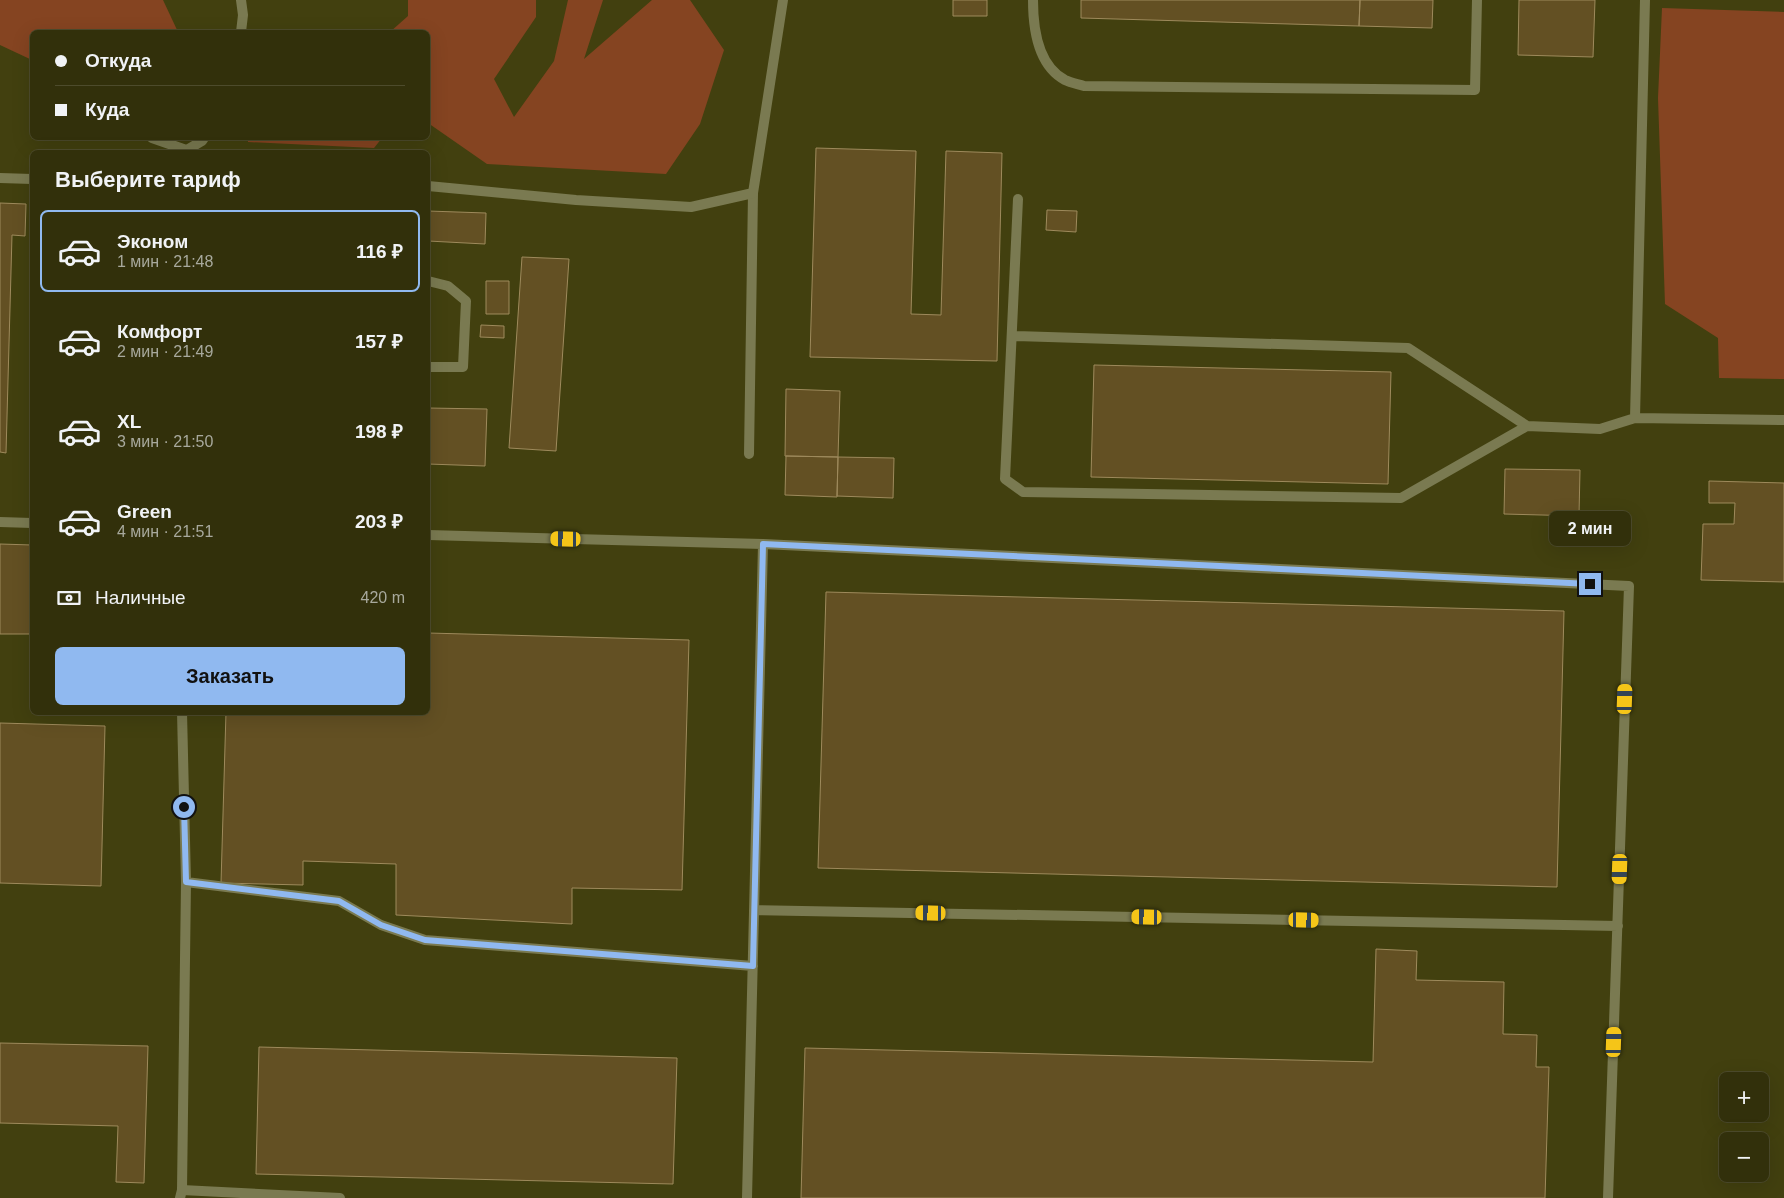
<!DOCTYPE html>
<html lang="ru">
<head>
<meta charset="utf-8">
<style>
	:root { --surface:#32300b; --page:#3d3c19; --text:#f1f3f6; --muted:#a8a99d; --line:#4d4b2c; --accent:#90b9f0 }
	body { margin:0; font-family:Helvetica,sans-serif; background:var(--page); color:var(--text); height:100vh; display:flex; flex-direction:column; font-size:19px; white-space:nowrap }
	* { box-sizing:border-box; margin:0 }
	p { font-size:16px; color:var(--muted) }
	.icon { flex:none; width:28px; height:28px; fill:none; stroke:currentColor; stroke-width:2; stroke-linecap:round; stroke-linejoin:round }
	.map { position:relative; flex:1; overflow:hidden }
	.panel { position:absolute; left:30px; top:150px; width:400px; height:565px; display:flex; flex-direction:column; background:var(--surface); border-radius:8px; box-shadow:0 5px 20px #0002,0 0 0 1px var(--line) }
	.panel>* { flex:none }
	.top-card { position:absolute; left:30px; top:30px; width:400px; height:110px; border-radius:8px; box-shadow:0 5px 20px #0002,0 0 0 1px var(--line); display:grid; align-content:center; height:110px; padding:0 25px; background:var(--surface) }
	.fabs { position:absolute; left:1719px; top:1072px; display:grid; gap:10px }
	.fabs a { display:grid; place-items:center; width:50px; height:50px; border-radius:8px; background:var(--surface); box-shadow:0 5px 20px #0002,0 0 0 1px var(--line); font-size:25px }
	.end { position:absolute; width:22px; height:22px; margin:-11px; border:6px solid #90b9f0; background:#111; box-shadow:0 0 0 2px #111 }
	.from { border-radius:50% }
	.bubble { position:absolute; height:35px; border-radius:8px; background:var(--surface); box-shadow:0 5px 20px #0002,0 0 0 1px var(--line); font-size:16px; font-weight:800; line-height:35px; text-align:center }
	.car { position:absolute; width:15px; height:30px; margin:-15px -8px; border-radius:6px; box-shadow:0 0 4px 1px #0007; background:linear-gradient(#f5c518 24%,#345 0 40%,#f5c518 0 76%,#345 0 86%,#f5c518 0) }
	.top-card b { display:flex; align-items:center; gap:18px; height:48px; font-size:19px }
	.top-card b+b { border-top:1px solid var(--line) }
	.top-card i { width:12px; height:12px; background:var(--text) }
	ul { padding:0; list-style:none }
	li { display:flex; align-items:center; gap:15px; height:82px; margin:0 10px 8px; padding:0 15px; border:2px solid transparent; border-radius:8px }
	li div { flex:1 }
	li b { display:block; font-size:19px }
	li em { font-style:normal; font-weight:800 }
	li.active { border-color:var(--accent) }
	li>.icon { width:45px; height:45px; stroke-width:1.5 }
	h2 { padding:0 25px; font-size:22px; line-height:60px }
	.pay { display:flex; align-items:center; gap:12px; height:55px; padding:0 25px; font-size:19px }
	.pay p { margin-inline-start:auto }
	.cta { display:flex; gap:10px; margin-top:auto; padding:10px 25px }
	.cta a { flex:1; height:58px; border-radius:8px; background:var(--accent); color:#111; font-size:20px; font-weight:800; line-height:58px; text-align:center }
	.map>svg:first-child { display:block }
	.green { fill:#854421 }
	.building { fill:#635023; stroke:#9e8a5c }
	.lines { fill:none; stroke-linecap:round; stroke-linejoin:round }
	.service { stroke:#7a7a51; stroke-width:10 }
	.minor { stroke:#7a7a51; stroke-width:10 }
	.route { stroke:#90b9f0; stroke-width:6 }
</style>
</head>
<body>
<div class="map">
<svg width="1784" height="1198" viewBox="0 0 1784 1198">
	<rect width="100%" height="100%" fill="#42400f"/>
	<path class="green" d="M0,0H163L178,32H32V60L0,45Z
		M408,0H536V17L494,79L514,117L554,61L568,0H603L584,59L652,0H690L724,50L700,124L666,174L487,164L428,123V32H390L408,16Z
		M1662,8L1784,12V379L1719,378L1718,338L1665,304L1658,98Z
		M248,138H382L374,148L248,142Z"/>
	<path class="building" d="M953,0H987V16H953Z
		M1081,0H1360L1359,26L1081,18Z
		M1360,0H1433L1432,28L1359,26Z
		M1519,0H1595L1593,57L1518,55Z
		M816,148L916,151L911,314L941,315L946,151L1002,153L997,361L810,357Z
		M0,203L26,204L25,236L12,235L6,453L0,452Z
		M1047,210L1077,211L1076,232L1046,230Z
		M428,211L486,213L485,244L428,241Z
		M522,257L569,259L556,451L509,448Z
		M486,281H509V314H486Z
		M481,325L504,326V338L480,337Z
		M1094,365L1391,372L1388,484L1091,477Z
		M786,389L840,391L838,457L785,456Z
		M428,408L487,409L485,466L428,464Z
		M786,456L838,457L837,497L785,495Z
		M838,457L894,458L893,498L837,496Z
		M1505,469L1580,470L1579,516L1504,514Z
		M1709,481L1784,483V582L1701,580L1703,524H1734L1735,503H1709Z
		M0,544L32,545V634H0Z
		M826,592L1564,611L1557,887L818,868Z
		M428,633L689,640L682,890L572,888V924L396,915V864L303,861V885L221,883L226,712H428Z
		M0,723L105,726L101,886L0,883Z
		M1376,949L1417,951L1416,980L1504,982L1503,1034L1537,1035L1536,1067H1549L1545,1198H801L805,1048L1373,1062Z
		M0,1043L148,1046L144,1183L116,1182L118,1126L0,1123Z
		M259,1047L677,1058L673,1184L256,1174Z"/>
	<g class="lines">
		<path class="service" d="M1033,0C1033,28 1037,65 1065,80C1071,83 1078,84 1084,86L1475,90L1477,0
			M1645,0L1635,418L1784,420
			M0,178L32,179
			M1018,199L1005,479L1023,492L1401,498L1527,426L1600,429L1635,418
			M428,281L448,286L466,301L463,367H428
			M1012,336L1408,348L1527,426
			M749,454L753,193
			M0,522L32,523
			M428,535L763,544L747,1198
			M763,544L1629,586L1608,1198
			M186,882L339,901L381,925L425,940L753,966
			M754,910L1618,926
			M182,1190L340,1198
			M180,1198L182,1190L186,882L182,712"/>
		<path class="minor" d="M241,0L243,15L241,32
			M152,138L192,152
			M185,151L202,141L204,138
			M428,186L576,200L691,207L753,193L783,0"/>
	</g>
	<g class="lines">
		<path class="route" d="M184,807L186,882L339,901L381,925L425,940L753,966L763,544L1590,584"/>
	</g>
</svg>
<div class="fabs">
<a>+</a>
<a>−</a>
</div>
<i class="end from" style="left:184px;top:807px"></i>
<i class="end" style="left:1590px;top:584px"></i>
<div class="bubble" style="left:1549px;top:511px;width:82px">2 мин</div>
<i class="car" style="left:566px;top:539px;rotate:271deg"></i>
<i class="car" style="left:1625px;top:699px;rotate:2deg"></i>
<i class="car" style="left:1620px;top:869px;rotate:182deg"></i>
<i class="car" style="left:931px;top:913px;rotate:271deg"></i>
<i class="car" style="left:1147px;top:917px;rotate:271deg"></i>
<i class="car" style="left:1304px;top:920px;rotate:91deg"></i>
<i class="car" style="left:1614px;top:1042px;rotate:2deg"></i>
<div class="top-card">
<b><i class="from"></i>Откуда</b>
<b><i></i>Куда</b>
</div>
<section class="panel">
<h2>Выберите тариф</h2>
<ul>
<li class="active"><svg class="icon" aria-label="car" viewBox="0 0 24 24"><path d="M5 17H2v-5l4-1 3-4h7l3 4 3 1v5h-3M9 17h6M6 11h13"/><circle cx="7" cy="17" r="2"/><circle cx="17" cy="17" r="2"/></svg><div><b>Эконом</b><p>1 мин · 21:48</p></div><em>116 ₽</em></li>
<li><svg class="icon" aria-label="car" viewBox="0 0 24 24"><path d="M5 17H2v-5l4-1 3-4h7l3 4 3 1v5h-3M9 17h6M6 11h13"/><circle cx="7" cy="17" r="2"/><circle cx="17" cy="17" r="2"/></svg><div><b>Комфорт</b><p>2 мин · 21:49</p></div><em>157 ₽</em></li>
<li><svg class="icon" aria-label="car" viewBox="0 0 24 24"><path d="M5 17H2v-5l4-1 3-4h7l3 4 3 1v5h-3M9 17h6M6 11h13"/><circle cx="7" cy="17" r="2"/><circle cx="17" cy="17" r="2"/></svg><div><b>XL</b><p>3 мин · 21:50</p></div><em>198 ₽</em></li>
<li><svg class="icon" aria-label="car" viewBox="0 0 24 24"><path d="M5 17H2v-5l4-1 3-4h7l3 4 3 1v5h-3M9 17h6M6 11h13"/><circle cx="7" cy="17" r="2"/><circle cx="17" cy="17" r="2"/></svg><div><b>Green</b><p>4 мин · 21:51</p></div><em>203 ₽</em></li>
</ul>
<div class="pay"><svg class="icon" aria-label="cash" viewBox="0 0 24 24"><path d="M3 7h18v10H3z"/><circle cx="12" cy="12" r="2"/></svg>Наличные<p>420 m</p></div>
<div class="cta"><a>Заказать</a></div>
</section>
</div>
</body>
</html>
